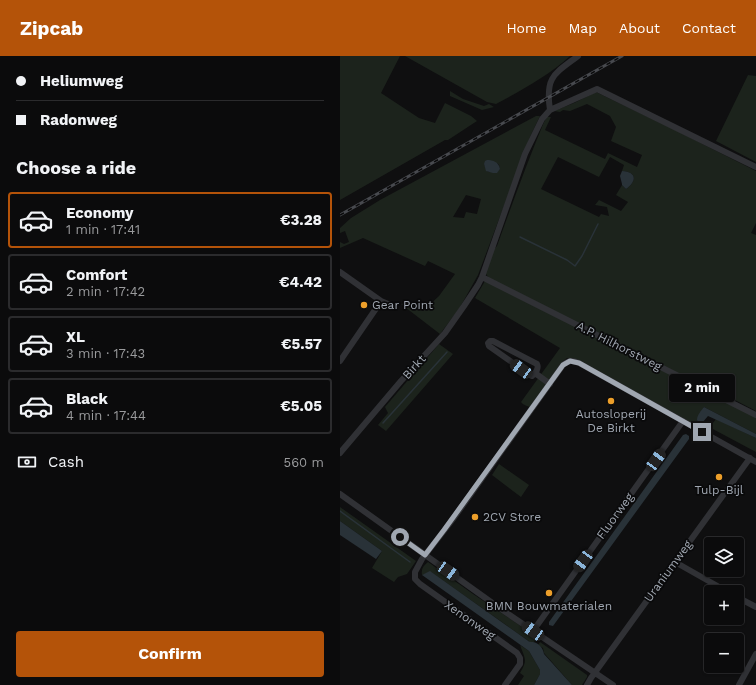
<!DOCTYPE html>
<html lang="en">
<head>
<meta charset="utf-8">
<style>
	:root { --surface:#0b0b0c; --page:#141415; --text:#f1f3f6; --muted:#9a9b9d; --line:#2b2b2d; --accent:#b45309 }
	body { margin:0; font-family:"Work Sans",sans-serif; background:var(--page); color:var(--text); height:100vh; display:flex; flex-direction:column; font-size:15px; white-space:nowrap }
	* { box-sizing:border-box; margin:0 }
	p { font-size:13px; color:var(--muted) }
	.icon { flex:none; width:22px; height:22px; fill:none; stroke:currentColor; stroke-width:2; stroke-linecap:round; stroke-linejoin:round }
	.map { position:relative; flex:1; overflow:hidden }
	.details { display:flex; flex-direction:column; background:var(--surface); width:340px }
	.details>* { flex:none }
	.guide { display:grid; align-content:center; height:88px; padding:0 16px; background:var(--surface) }
	.controls { position:absolute; left:364px; top:481px; display:grid; gap:8px }
	.controls a { display:grid; place-items:center; width:40px; height:40px; border-radius:4px; background:var(--surface); box-shadow:0 1px 3px #0004,0 0 0 1px var(--line); font-size:20px }
	.end { position:absolute; width:18px; height:18px; margin:-9px; border:5px solid #a0a7b1; background:#111; box-shadow:0 0 0 2px #111 }
	.from { border-radius:50% }
	.bubble { position:absolute; height:28px; border-radius:4px; background:var(--surface); box-shadow:0 1px 3px #0004,0 0 0 1px var(--line); font-size:13px; font-weight:700; line-height:28px; text-align:center }
	.car { position:absolute; width:12px; height:24px; margin:-12px -6px; border-radius:5px; box-shadow:0 0 3px 1px #0007; background:linear-gradient(#222 24%,#8ab4d8 0 40%,#222 0 76%,#8ab4d8 0 86%,#222 0) }
	.guide b { display:flex; align-items:center; gap:14px; height:38px; font-size:15px }
	.guide b+b { border-top:1px solid var(--line) }
	.guide i { width:10px; height:10px; background:var(--text) }
	ul { padding:0; list-style:none }
	li { display:flex; align-items:center; gap:12px; height:56px; margin:0 8px 6px; padding:0 8px; border:2px solid var(--line); border-radius:4px }
	li div { flex:1 }
	li b { display:block; font-size:15px }
	li em { font-style:normal; font-weight:700 }
	li.on { border-color:var(--accent) }
	li>.icon { width:36px; height:36px; stroke-width:1.5 }
	h2 { padding:0 16px; font-size:18px; line-height:48px }
	.pay { display:flex; align-items:center; gap:10px; height:44px; padding:0 16px; font-size:15px }
	.pay p { margin-inline-start:auto }
	.action { display:flex; gap:8px; margin-top:auto; padding:8px 16px }
	.action a { flex:1; height:46px; border-radius:4px; background:var(--accent); color:#fff; font-size:16px; font-weight:700; line-height:46px; text-align:center }
	header { display:flex; align-items:center; gap:24px; box-sizing:border-box; height:56px; padding:0 20px; background:var(--accent); color:#fff }
	header strong { font-size:19px }
	nav { display:flex; gap:22px; margin-inline-start:auto; font-size:14px }
	main { display:flex; flex:1; min-height:0 }
	.map>svg:first-child { display:block }
	.green { fill:#1c231c; fill-rule:evenodd }
	.water { fill:#293238 }
	.lines { fill:none; stroke-linecap:round; stroke-linejoin:round }
	.stream { stroke:#293238; stroke-width:1.5 }
	.minor { stroke:#303135; stroke-width:6 }
	.rail-casing { stroke:#47494e; stroke-width:3 }
	.rail { stroke:#0a0a0b; stroke-width:1.5; stroke-dasharray:4.5; stroke-linecap:butt }
	.route { stroke:#a0a7b1; stroke-width:5 }
	.poi-dot { fill:#ed9f2a; stroke:#0a0a0b; stroke-width:1.5 }
	.labels { text-anchor:middle; stroke-width:3.5; stroke-linejoin:round; paint-order:stroke }
	.poi-label { font-size:12px; fill:#a0a7b1; stroke:#0a0a0b }
	.street-label { font-size:12px; fill:#a0a7b1; stroke:#0a0a0b }
</style>
</head>
<body>
<header>
<strong>Zipcab</strong>
<nav><a>Home</a><a>Map</a><a>About</a><a>Contact</a></nav>
</header>
<main>
<section class="details">
<div class="guide">
<b><i class="from"></i>Heliumweg</b>
<b><i></i>Radonweg</b>
</div>
<h2>Choose a ride</h2>
<ul>
<li class="on"><svg class="icon" aria-label="car" viewBox="0 0 24 24"><path d="M5 17H2v-5l4-1 3-4h7l3 4 3 1v5h-3M9 17h6M6 11h13"/><circle cx="7" cy="17" r="2"/><circle cx="17" cy="17" r="2"/></svg><div><b>Economy</b><p>1 min · 17:41</p></div><em>€3.28</em></li>
<li><svg class="icon" aria-label="car" viewBox="0 0 24 24"><path d="M5 17H2v-5l4-1 3-4h7l3 4 3 1v5h-3M9 17h6M6 11h13"/><circle cx="7" cy="17" r="2"/><circle cx="17" cy="17" r="2"/></svg><div><b>Comfort</b><p>2 min · 17:42</p></div><em>€4.42</em></li>
<li><svg class="icon" aria-label="car" viewBox="0 0 24 24"><path d="M5 17H2v-5l4-1 3-4h7l3 4 3 1v5h-3M9 17h6M6 11h13"/><circle cx="7" cy="17" r="2"/><circle cx="17" cy="17" r="2"/></svg><div><b>XL</b><p>3 min · 17:43</p></div><em>€5.57</em></li>
<li><svg class="icon" aria-label="car" viewBox="0 0 24 24"><path d="M5 17H2v-5l4-1 3-4h7l3 4 3 1v5h-3M9 17h6M6 11h13"/><circle cx="7" cy="17" r="2"/><circle cx="17" cy="17" r="2"/></svg><div><b>Black</b><p>4 min · 17:44</p></div><em>€5.05</em></li>
</ul>
<div class="pay"><svg class="icon" aria-label="cash" viewBox="0 0 24 24"><path d="M3 7h18v10H3z"/><circle cx="12" cy="12" r="2"/></svg>Cash<p>560 m</p></div>
<div class="action"><a>Confirm</a></div>
</section>
<div class="map">
<svg width="416" height="629" viewBox="0 0 416 629">
	<rect width="100%" height="100%" fill="#0f0f10"/>
	<path class="green" d="M0,0H60L41,37L79,62L95,67L105,47L131,60L137,65L108,84H105L0,144Z
		M65,0H230C208,20 182,34 156,48L147,46Z
		M408,19L416,20V106L376,85Z
		M110,35L123,43L144,50L149,48L154,51L142,54L110,40Z
		M256,36L331,72L416,115V167L411,177L416,179V355L343,317L338,318L149,222L146,218V215L154,193L157,190C172,148 187,107 204,66L207,61H211L205,74L265,103L268,97L297,111L302,99L271,85L276,71L270,60L247,48L230,55L223,54L220,56L214,55L234,47ZM218,101L259,121L270,101L284,109L282,115C297,116 297,125 286,133L282,129L276,139L288,146L281,155L259,144L255,149L267,151L269,160L261,158L259,161L201,133Z
		M196,60H200L190,81L138,219L119,253L100,278L61,248L69,246L83,255L99,240L115,218L88,205L85,210L23,182L0,192V186L4,188L9,186L5,175L0,177V172L11,162L40,144ZM157,107L159,109L160,113L157,116H149L147,115L144,108ZM126,139L141,143L137,158L126,156L124,162L113,161Z
		M145,225L416,360V378L364,351L357,364L358,366L355,369L236,303L227,302L223,305L190,351C187,350 183,349 181,346L220,292L135,242Z
		M99,288L113,298L46,375L38,369L48,357L45,351Z
		M376,363L416,382V396L371,372L370,371Z
		M159,408L189,429L181,441L152,419Z
		M0,451L76,505L67,518L58,521L54,526L32,512L42,495L0,465Z
		M88,506L133,538L197,581L194,586H190L91,516L82,519C81,513 83,510 88,506Z
		M200,586L247,619V621L242,629H232L204,597L203,592L198,589Z
		M180,589L189,595L200,614V618L194,629H178L184,620L180,617C188,604 185,603 180,589Z"/>
	<path class="water" d="M147,104C153,104 159,106 160,113L157,117H153L146,115L144,108L145,105Z
		M282,115C297,116 297,125 286,133L282,129V128L280,120Z
		M364,351L416,378V382L368,360L362,367L358,366L357,364C357,359 361,355 364,351Z
		M346,378L349,380V383L213,570L209,569V566L343,379Z
		M0,465L42,495L36,503L0,479Z
		M90,515L187,584C189,586 191,586 193,586C199,587 203,592 204,598L232,629H194L200,618V614L189,595L82,519Z"/>
	<g class="lines">
		<path class="stream" d="M180,181L227,204L235,210L242,200L258,168
			M43,367L107,296
			M0,455L70,506"/>
		<path class="minor" d="M210,54L257,33L416,111
			M0,216L41,245L35,254L0,305
			M142,221L416,359
			M41,245L53,250
			M150,285H153L197,308C199,312 196,317 192,320L190,319L149,290L148,287Z
			M195,317L210,328
			M0,397L61,325L105,277L124,250L138,229L142,221L185,98L202,63L210,54C205,21 214,18 238,0
			M0,438L158,551L273,629
			M335,506L388,536
			M397,541L416,551
			M193,575L343,365
			M165,629L180,608V602L177,597L80,528L75,523V516L82,503L113,463L223,309C229,304 232,304 239,307L416,406
			M247,629L251,622L410,402
			M399,629L416,598"/>
		<g class="rail-casing">
			<path id="rail" d="M0,159L282,0"/>
		</g>
		<use href="#rail" class="rail"/>
	</g>
	<g class="lines">
		<path class="route" d="M60,481L85,499L104,474L223,309L230,305L239,307L362,376"/>
	</g>
	<g class="poi-dot">
		<circle cx="24" cy="249" r="4"/>
		<circle cx="271" cy="345" r="4"/>
		<circle cx="379" cy="421" r="4"/>
		<circle cx="135" cy="461" r="4"/>
		<circle cx="209" cy="537" r="4"/>
	</g>
	<g class="labels">
		<g class="poi-label">
			<text x="32" y="253" text-anchor="start">Gear Point</text>
			<text x="271" y="362">Autosloperij<tspan x="271" dy="14">De Birkt</tspan></text>
			<text x="379" y="438">Tulp-Bijl</text>
			<text x="143" y="465" text-anchor="start">2CV Store</text>
			<text x="209" y="554">BMN Bouwmaterialen</text>
		</g>
		<g class="street-label">
			<text transform="translate(279 290) rotate(27)" y="4">A.P. Hilhorstweg</text>
			<text transform="translate(74 311) rotate(-48)" y="4">Birkt</text>
			<text transform="translate(275 460) rotate(-54)" y="4">Fluorweg</text>
			<text transform="translate(328 515) rotate(-54)" y="4">Uraniumweg</text>
			<text transform="translate(130 564) rotate(35)" y="4">Xenonweg</text>
		</g>
	</g>
</svg>
<div class="controls">
<a><svg class="icon" aria-label="layers" viewBox="0 0 24 24"><path d="M12 4l9 5-9 5-9-5zM3 14l9 5 9-5"/></svg></a>
<a>+</a>
<a>−</a>
</div>
<i class="end from" style="left:60px;top:481px"></i>
<i class="end" style="left:362px;top:376px"></i>
<div class="bubble" style="left:329px;top:318px;width:66px">2 min</div>
<i class="car" style="left:181px;top:313px;rotate:306deg"></i>
<i class="car" style="left:316px;top:404px;rotate:36deg"></i>
<i class="car" style="left:243px;top:505px;rotate:216deg"></i>
<i class="car" style="left:108px;top:515px;rotate:125deg"></i>
<i class="car" style="left:193px;top:575px;rotate:305deg"></i>
</div>
</main>
</body>
</html>
